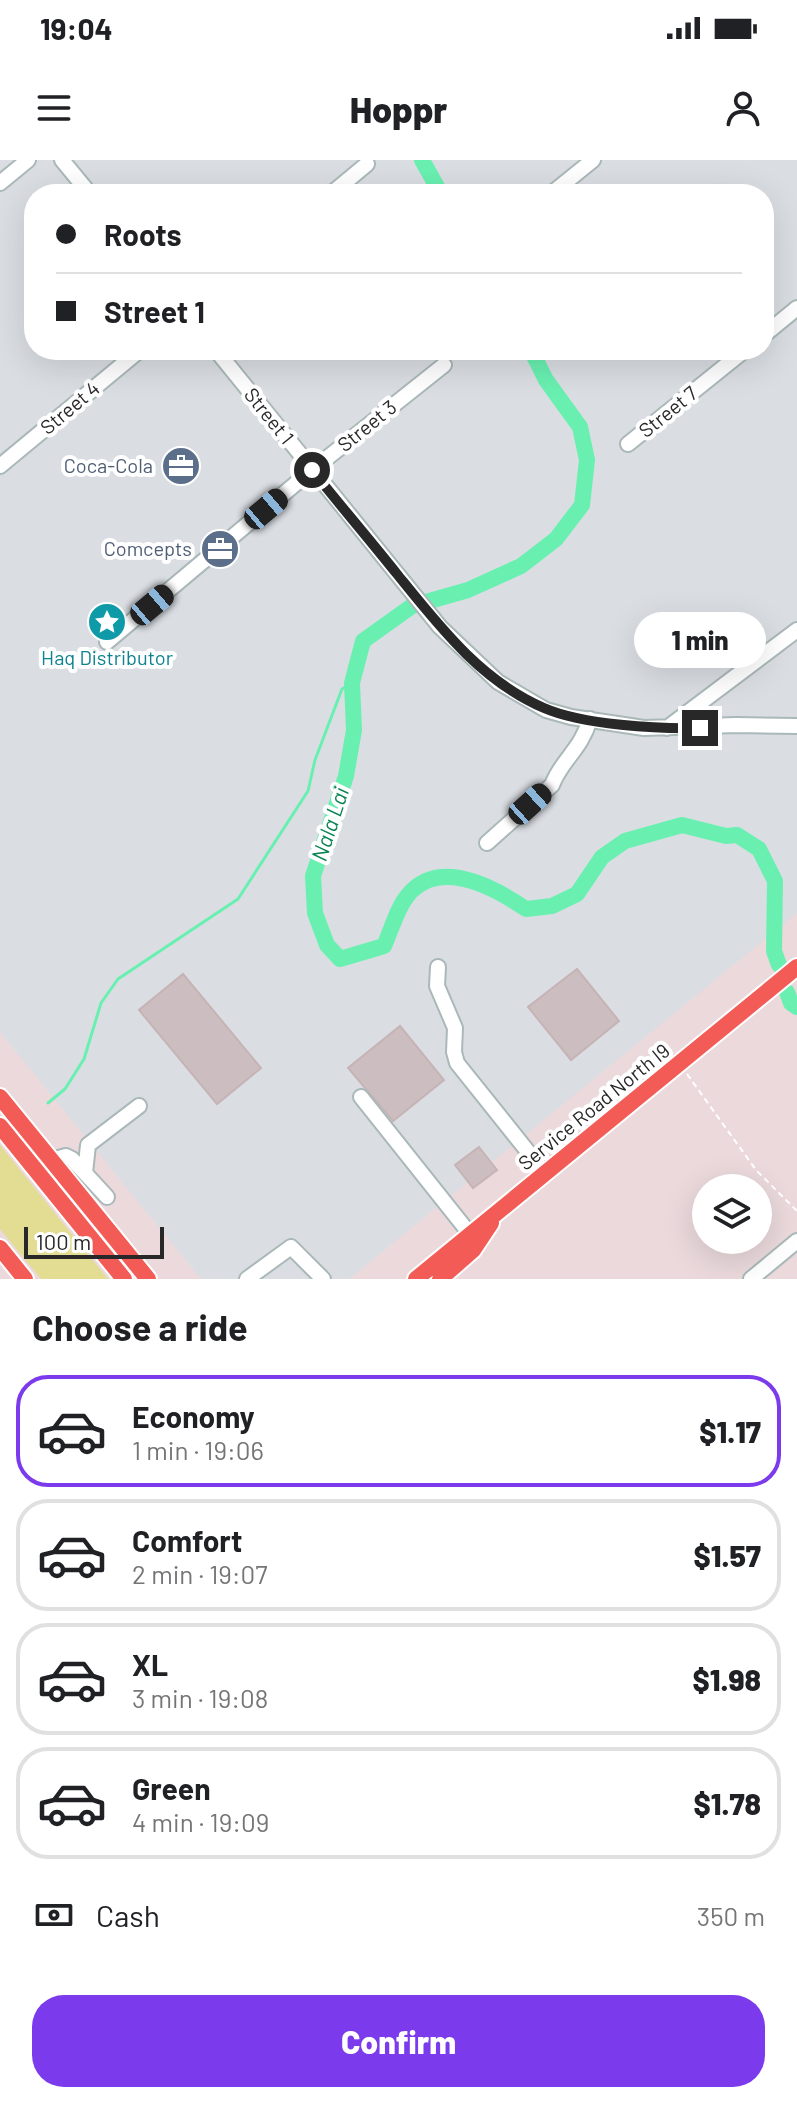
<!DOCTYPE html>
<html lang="en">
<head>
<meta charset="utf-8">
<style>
	:root { --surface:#fff; --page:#f6f6f6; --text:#202124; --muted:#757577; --line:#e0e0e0; --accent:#7c3aed }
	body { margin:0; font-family:Barlow,sans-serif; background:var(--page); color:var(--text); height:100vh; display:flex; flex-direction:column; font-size:30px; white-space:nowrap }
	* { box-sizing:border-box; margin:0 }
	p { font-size:26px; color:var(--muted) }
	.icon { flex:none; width:44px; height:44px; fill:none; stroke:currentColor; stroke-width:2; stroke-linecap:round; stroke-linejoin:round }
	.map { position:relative; height:1119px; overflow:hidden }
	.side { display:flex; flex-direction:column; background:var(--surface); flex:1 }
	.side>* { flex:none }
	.guide { position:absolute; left:24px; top:24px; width:750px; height:176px; border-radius:32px; box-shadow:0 8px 32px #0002; display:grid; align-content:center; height:176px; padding:0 32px; background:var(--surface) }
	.controls { position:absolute; left:692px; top:1014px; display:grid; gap:16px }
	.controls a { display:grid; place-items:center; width:80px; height:80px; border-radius:50%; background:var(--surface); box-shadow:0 8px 32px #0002; font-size:40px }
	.scale { position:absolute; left:24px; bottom:20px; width:140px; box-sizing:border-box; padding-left:8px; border:4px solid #282828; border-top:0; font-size:22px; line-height:28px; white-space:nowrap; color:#282828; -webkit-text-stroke:6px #fff; paint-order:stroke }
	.end { position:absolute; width:36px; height:36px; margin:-18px; border:10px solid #282828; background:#fff; box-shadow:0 0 0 4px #fff }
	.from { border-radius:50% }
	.bubble { position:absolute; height:56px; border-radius:28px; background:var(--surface); box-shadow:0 8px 32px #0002; font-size:26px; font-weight:800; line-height:56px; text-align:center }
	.car { position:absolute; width:24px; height:48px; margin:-24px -12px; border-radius:10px; box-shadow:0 0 6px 2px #0007; background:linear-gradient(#222 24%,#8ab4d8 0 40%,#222 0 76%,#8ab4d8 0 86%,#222 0) }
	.guide b { display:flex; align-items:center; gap:28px; height:76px; font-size:30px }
	.guide b+b { border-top:2px solid var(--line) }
	.guide i { width:20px; height:20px; background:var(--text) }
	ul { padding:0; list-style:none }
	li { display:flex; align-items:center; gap:24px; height:112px; margin:0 16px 12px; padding:0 16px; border:4px solid var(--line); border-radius:32px }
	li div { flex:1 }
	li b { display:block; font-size:30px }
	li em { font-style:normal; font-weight:800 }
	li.on { border-color:var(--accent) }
	li>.icon { width:72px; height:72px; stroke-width:1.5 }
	h2 { padding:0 32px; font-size:36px; line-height:96px }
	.pay { display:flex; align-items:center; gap:20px; height:88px; padding:0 32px; font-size:30px }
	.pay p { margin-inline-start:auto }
	.button { display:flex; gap:16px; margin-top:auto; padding:16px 32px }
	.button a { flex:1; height:92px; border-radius:32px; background:var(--accent); color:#fff; font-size:32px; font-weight:800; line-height:92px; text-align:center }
	.status { display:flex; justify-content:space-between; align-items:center; height:56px; padding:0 40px; background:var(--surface); direction:ltr }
	.status svg { height:22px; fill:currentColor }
	header { display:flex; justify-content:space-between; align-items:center; height:104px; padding:0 32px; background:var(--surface); font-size:36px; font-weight:800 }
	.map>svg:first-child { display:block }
	.industrial { fill:#dadee3; fill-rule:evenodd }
	.green { fill:#e3dd94 }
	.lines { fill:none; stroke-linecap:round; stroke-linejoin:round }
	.stream { stroke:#69f0b1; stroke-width:3 }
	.river { stroke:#69f0b1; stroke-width:16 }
	.building { fill:#ccbec0; stroke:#c6b3b5; stroke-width:2 }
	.minor-casing { stroke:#aab8b9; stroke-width:18 }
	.major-casing { stroke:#fff; stroke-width:20 }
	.path { stroke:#fff; stroke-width:2; stroke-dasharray:6 4; stroke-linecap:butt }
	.minor { stroke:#fff; stroke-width:14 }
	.major { stroke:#f35b57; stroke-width:16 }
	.route { stroke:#282828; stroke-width:10 }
	.labels { text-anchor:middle; stroke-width:8; stroke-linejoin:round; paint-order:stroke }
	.street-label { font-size:20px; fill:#282828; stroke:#fff }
	.service-label { font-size:20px; fill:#4e5e75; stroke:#fff; text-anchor:end }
	.culture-label { font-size:20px; fill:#0d838f; stroke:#fff }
	.water-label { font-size:22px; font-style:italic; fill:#0c8555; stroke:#fff }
</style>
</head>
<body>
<div class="status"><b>19:04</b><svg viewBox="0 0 49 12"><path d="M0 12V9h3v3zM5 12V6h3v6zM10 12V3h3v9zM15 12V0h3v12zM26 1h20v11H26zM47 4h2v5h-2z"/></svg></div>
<header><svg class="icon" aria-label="menu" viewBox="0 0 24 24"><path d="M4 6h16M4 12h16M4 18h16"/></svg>Hoppr<svg class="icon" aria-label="person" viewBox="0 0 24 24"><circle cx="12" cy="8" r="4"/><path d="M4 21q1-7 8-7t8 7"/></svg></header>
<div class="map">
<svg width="797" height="1119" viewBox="0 0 797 1119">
	<rect width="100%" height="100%" fill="#ebd9dc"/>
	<path class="industrial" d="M0,0H797V753L349,1119H201L0,872ZM34,34H764V190H34Z"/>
	<path class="green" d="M0,985L108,1119H41L0,1069Z"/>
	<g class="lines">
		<path class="stream" d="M48,943L65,929L84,899L101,843L118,819L238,739L308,631L315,600L342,529L352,523"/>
		<path class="river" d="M422,0L441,34
			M531,190L546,220L580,267L587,300L582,345L556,379L521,406L468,430L412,446L363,481L352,523L354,570L346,616L313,716L315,753L327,785L340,799L384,786C391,771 397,748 408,735C440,697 495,728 526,749L552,746L577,734L602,697L625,681L682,665L726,676L737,675L759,689L775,721L774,791L779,805
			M787,832L791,843L797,847"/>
	</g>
	<path class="building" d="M577,809L619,861L571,900L528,847Z
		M183,814L261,908L217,944L139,850Z
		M400,866L444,920L393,961L348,908Z
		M479,987L497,1010L473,1028L455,1005Z"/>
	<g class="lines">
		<g class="minor-casing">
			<path id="minor" d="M62,0L90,34
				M0,23L28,0
				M331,34L367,4
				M551,34L593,0
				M764,175L797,148
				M216,190L440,467L498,522L546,550L571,557L644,568L736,565L797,566
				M628,284L745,190
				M0,306L140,190
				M107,482L312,310L444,205
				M667,568L797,470
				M487,683L552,625C562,599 581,590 590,559
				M438,807L437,826L455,868L454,892L457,903L545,1013
				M361,937L470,1074
				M52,1000L66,996L72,999L107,1037
				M85,1013L88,985L139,946
				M247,1119L291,1087L323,1119
				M751,1119L797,1081"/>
		</g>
		<g class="major-casing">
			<path id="major" d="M0,937L148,1119
				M0,966L124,1119
				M0,1088L25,1119
				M416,1119L797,807
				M440,1119L473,1090L491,1063"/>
		</g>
		<path class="path" d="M687,914L756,1010L797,1051"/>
		<use href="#minor" class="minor"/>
		<use href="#major" class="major"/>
	</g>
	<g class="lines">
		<path class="route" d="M312,310C340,345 369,379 397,414C439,466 481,521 544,548C583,565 658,569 700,568"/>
	</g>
	<defs>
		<g id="office-disc" transform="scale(2)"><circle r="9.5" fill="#5c6f8a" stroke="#fff"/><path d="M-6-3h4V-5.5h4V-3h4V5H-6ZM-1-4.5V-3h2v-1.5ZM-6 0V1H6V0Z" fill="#fff"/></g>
		<g id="sight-disc" transform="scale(2)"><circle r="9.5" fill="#0f9aa8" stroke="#fff"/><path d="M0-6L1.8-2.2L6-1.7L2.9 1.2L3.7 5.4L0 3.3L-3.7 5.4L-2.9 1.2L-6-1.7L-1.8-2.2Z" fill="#fff"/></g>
	</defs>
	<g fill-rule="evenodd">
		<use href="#office-disc" x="181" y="306"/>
		<use href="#office-disc" x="220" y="389"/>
		<use href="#sight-disc" x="107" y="462"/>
	</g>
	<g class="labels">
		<g class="street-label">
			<text transform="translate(70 248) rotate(-40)" y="7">Street 4</text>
			<text transform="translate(668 252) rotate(-39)" y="7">Street 7</text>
			<text transform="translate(269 256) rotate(51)" y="7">Street 1</text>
			<text transform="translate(367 266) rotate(-39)" y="7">Street 3</text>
			<text transform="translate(594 947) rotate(-39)" y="7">Service Road North I9</text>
		</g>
		<g class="service-label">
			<text x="153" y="313">Coca-Cola</text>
			<text x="192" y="396">Comcepts</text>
		</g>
		<g class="culture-label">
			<text x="107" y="505">Haq Distributor</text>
		</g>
		<g class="water-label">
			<text transform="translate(330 664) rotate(-72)" y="8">Nala Lai</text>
		</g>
	</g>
</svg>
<div class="controls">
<a><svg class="icon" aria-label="layers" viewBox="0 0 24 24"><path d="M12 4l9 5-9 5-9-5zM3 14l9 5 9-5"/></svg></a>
</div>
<div class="scale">100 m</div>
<i class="end from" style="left:312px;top:310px"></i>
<i class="end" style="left:700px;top:568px"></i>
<div class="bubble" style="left:634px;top:452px;width:132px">1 min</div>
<i class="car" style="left:266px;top:349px;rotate:50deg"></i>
<i class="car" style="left:152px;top:445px;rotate:50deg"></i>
<i class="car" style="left:530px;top:644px;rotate:48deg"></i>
<div class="guide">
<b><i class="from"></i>Roots</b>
<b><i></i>Street 1</b>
</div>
</div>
<section class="side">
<h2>Choose a ride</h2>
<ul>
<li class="on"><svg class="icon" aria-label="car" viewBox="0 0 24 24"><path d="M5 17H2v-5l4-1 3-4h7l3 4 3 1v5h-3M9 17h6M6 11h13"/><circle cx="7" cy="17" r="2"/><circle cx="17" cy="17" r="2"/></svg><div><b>Economy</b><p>1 min · 19:06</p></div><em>$1.17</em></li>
<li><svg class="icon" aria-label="car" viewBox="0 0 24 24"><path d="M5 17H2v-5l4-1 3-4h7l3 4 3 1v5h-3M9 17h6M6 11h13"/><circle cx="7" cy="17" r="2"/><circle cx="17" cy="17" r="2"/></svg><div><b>Comfort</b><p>2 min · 19:07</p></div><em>$1.57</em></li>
<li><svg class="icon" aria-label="car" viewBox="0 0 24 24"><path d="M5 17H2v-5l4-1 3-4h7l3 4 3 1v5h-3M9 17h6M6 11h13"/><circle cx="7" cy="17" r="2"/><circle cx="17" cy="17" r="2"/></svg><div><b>XL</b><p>3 min · 19:08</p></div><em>$1.98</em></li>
<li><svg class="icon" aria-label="car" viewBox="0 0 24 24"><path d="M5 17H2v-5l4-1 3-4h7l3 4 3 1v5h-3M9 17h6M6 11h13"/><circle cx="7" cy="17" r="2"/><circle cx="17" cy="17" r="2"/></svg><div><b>Green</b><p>4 min · 19:09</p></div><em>$1.78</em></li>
</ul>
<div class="pay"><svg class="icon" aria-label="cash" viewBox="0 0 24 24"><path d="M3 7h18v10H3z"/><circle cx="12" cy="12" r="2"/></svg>Cash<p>350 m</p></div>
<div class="button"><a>Confirm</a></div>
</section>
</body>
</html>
